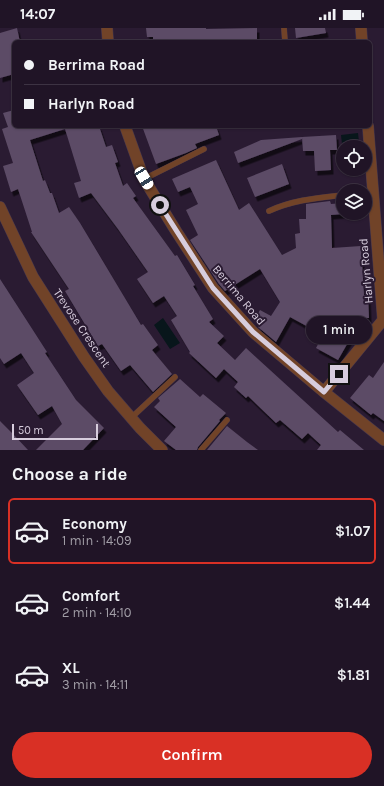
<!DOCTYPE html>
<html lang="en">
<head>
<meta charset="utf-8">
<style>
	:root { --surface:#201426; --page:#2d2132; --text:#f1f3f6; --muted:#a29ea7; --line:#3d3343; --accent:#d93025 }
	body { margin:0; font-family:Karla,sans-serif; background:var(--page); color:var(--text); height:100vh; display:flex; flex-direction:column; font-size:15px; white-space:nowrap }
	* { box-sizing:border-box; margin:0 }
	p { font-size:13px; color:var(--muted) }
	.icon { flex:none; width:22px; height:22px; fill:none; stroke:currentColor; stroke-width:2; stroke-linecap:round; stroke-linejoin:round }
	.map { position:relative; height:422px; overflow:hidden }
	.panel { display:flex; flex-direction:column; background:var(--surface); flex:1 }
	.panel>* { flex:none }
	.top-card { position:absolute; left:12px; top:12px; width:360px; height:88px; border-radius:6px; box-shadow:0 1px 3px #0004,0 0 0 1px var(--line); display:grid; align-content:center; height:88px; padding:0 12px; background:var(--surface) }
	.tools { position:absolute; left:336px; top:112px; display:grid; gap:8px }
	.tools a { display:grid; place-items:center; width:36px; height:36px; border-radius:50%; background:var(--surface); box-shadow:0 1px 3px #0004,0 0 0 1px var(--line); font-size:20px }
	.scale { position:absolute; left:12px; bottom:10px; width:86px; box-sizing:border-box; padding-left:4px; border:2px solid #d7cddd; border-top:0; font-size:11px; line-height:14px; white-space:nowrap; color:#d7cddd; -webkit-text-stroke:3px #2a1b32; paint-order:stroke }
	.end { position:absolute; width:18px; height:18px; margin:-9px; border:5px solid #d7cddd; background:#111; box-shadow:0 0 0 2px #111 }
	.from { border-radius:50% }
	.bubble { position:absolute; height:28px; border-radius:14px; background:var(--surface); box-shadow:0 1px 3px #0004,0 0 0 1px var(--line); font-size:13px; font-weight:600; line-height:28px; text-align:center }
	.car { position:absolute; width:12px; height:24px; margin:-12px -6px; border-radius:5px; box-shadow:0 0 3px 1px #0007; background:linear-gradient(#fff 24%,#345 0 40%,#fff 0 76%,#345 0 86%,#fff 0) }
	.top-card b { display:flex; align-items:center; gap:14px; height:38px; font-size:15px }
	.top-card b+b { border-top:1px solid var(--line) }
	.top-card i { width:10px; height:10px; background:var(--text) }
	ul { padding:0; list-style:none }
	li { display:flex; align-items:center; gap:12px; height:66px; margin:0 8px 6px; padding:0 4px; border:2px solid transparent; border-radius:6px }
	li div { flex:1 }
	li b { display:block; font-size:15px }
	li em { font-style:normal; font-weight:600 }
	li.active { border-color:var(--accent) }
	li>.icon { width:36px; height:36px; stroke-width:1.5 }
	h2 { padding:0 12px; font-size:18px; line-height:48px }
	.action { display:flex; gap:8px; margin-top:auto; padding:8px 12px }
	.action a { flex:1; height:46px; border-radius:24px; background:var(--accent); color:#fff; font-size:16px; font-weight:600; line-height:46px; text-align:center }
	.status { display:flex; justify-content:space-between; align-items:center; height:28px; padding:0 20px; background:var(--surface); direction:ltr }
	.status svg { height:11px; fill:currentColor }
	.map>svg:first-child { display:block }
	.water { fill:#08161b }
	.building { fill:#5c4b66; filter:url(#shadow) }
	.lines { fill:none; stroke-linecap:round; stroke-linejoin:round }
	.service-casing { stroke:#46374d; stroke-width:6 }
	.minor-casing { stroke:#46374d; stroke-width:12 }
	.service { stroke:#714328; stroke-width:5.5 }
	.minor { stroke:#714328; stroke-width:11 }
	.route { stroke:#d7cddd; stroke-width:5 }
	.labels { text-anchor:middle; stroke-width:4; stroke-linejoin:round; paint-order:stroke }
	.street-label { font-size:12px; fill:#d7cddd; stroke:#2a1b32 }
</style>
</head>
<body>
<div class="status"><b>14:07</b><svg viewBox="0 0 49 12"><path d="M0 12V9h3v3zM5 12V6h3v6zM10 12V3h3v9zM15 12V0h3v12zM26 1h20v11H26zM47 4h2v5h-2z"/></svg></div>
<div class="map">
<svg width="384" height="422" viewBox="0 0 384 422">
	<defs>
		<filter id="shadow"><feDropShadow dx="2.5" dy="4.5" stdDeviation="0" flood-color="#0009"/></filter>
	</defs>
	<rect width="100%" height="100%" fill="#2a1b32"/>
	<path class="water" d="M358,105L359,114L342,116L341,107Z
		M163,290L180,315L170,321L154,297Z"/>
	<path class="building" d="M17,0L20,14H14V46L0,50V5Z
		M146,0H206V1L257,0V14H153V9H147Z
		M295,0H325L326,5L296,10Z
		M14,82V98H99L106,119L112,117L118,134L115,135L123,158L127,155L136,168L133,170L175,228L177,227L195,257L193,258L213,291L209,294L224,308L217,315L235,332L246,320L338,404L340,402L364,422H317L321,417L308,405L302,411L280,392L276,395L248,368L246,370L234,359L238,354L224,341L216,350L189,325L190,324L171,292L177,288L164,268L153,275L137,251L148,244L118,201L91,165L79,170L74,155L81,153L65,101L30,112L43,153L45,152L50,165H52L59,185L69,179L80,195L141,297L143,296L158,317L152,322L172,346L153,364L130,337L121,343L102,316L98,318L65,263L69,261L31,204H32L18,161L11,164L3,138L13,135L2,101L8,99L3,85Z
		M142,98H216L219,107L195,116L197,120L186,125L156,136Z
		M336,107L337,122H330L331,142L315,143L314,123H303L302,109Z
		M302,109V111L238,135L234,124L261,112Z
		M216,132L239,182L249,175L282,227L296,220L295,206L300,205L299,191H306V176L330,173L331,176L343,175V186L331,187L332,220L361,218L364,267H368L369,290H362L338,332L316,320L323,307L290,289L276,314L258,299L259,296L254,293L260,282L271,288L280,274L260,241L225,263L219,256L190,212L198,207L186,182L198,176L190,159L178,164L172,151Z
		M282,136L289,156L255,169L247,150Z
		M0,251L47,324L45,325L76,372L104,400L83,422H36L62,396L52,378L38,387L17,357L34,345L21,325L4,336L0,330Z
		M384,334V393L373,385L371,387L350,370L369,347L373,350Z
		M180,351L200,369L203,366L226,385L219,392L220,393L198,419L197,422H176L164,413L176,399L154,379L160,373L158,370Z
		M0,393L12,405L28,422H0Z
		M227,398L247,414L258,422H207Z"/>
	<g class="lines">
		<g class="service-casing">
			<path id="service" d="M284,0L285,14
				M144,151L204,121
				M269,183C293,172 317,170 343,167
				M131,390L175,349
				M201,422L227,392"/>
		</g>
		<g class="minor-casing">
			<path id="minor" d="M107,0L108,14
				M361,0L362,14
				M125,98L144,151L176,203L213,260L253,304L324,364L384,412
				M0,179L33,249L84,329L108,363L140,400L162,422
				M324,364L383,292L368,98"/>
		</g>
		<use href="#service" class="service"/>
		<use href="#minor" class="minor"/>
	</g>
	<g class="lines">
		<path class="route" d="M160,177L213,260L253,304L324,364L339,346"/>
	</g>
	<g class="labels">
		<g class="street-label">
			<text transform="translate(366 243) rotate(-95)" y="4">Harlyn Road</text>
			<text transform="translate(239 267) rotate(50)" y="4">Berrima Road</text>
			<text transform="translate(82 300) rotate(56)" y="4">Trevose Crescent</text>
		</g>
	</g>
</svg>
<div class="tools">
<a><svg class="icon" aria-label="locate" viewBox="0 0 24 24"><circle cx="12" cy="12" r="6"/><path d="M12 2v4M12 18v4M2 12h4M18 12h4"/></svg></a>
<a><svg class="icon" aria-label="layers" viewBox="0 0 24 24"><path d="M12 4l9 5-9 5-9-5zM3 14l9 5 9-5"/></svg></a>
</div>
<div class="scale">50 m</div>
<i class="end from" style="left:160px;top:177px"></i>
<i class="end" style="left:339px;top:346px"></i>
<div class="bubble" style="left:306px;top:288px;width:66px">1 min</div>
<i class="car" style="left:144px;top:150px;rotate:149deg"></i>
<div class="top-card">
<b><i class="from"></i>Berrima Road</b>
<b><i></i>Harlyn Road</b>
</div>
</div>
<section class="panel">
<h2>Choose a ride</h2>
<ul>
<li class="active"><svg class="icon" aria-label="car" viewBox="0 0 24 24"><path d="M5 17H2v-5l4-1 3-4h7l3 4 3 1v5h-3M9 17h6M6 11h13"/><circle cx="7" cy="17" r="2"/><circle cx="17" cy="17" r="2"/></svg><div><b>Economy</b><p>1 min · 14:09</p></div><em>$1.07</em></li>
<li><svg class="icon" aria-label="car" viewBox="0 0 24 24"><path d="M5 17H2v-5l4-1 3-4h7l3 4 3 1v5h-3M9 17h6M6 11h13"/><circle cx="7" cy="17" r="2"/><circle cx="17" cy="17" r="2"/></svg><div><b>Comfort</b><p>2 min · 14:10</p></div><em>$1.44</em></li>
<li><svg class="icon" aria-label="car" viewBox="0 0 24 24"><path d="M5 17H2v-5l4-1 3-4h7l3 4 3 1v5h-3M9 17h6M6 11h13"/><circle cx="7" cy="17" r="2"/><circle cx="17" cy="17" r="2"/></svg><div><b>XL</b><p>3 min · 14:11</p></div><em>$1.81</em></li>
</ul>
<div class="action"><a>Confirm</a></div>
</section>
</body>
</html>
